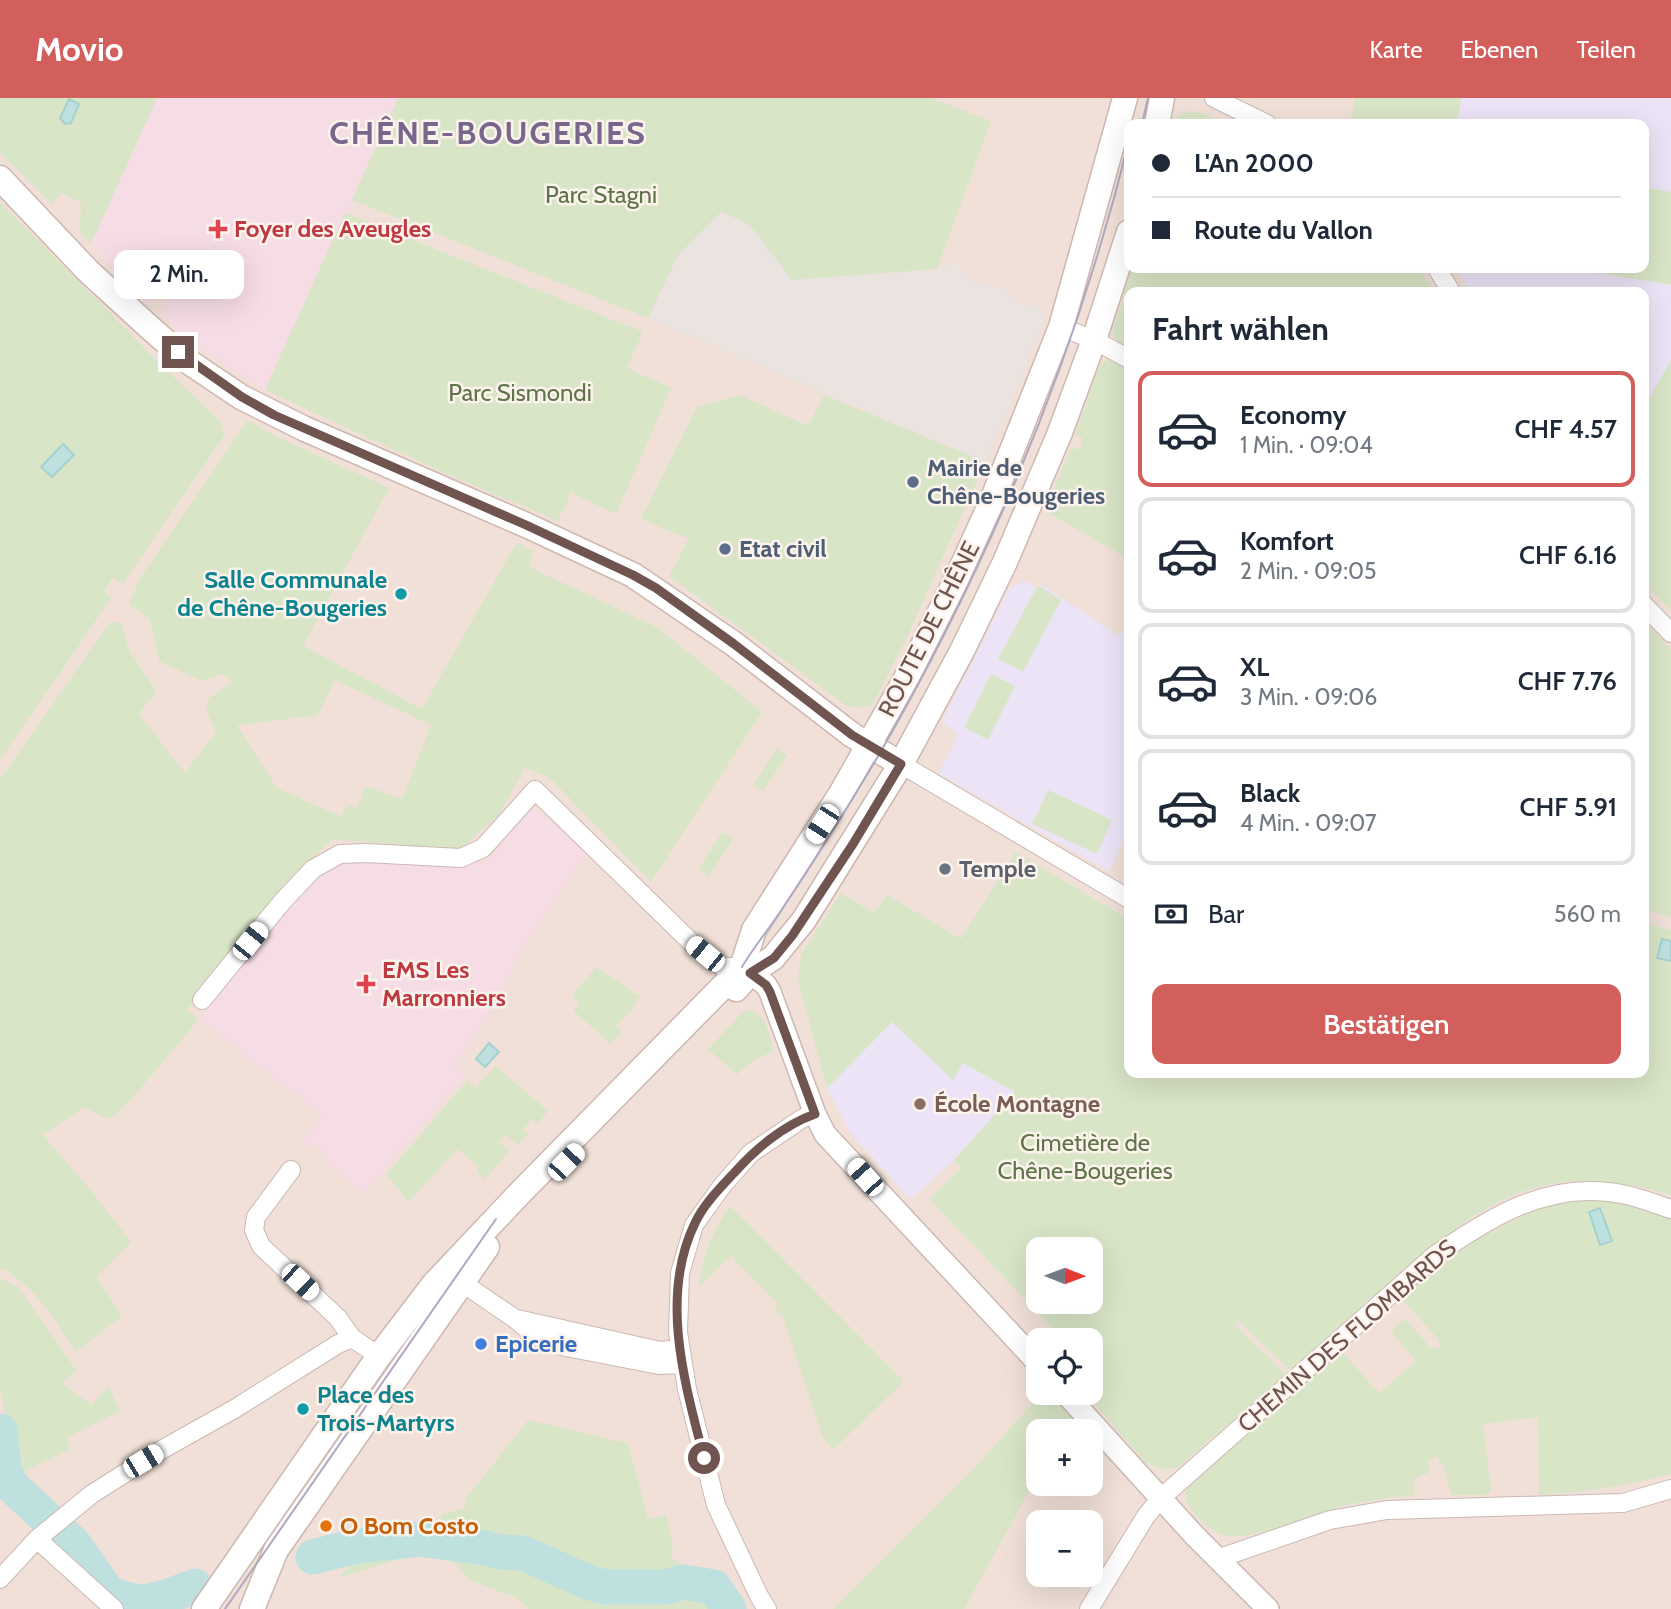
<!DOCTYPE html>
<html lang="de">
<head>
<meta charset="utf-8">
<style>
	:root { --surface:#fff; --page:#f2f2f3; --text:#1f2937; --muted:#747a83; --line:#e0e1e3; --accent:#d35f5c }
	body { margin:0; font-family:Cabin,sans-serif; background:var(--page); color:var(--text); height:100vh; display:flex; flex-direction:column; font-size:26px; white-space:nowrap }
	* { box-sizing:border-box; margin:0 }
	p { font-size:23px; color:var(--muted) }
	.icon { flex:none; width:38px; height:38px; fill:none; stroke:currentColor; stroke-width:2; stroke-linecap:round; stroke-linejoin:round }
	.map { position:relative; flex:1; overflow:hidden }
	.side { position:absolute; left:1124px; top:189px; width:525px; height:791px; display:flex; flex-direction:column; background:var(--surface); border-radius:14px; box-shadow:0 7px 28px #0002 }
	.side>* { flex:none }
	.hud { position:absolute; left:1124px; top:21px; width:525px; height:154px; border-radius:14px; box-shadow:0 7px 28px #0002; display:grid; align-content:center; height:154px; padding:0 28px; background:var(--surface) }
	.needle { width:46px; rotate:91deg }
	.tools { position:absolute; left:1026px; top:1139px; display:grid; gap:14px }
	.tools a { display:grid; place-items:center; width:77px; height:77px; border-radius:14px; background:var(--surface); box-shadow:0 7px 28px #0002; font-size:35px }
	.end { position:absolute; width:32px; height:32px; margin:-16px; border:9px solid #70544f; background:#fff; box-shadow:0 0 0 4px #fff }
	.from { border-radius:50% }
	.bubble { position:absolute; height:49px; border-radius:14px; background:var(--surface); box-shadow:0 7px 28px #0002; font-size:23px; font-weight:600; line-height:49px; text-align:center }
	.car { position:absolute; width:21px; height:42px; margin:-21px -10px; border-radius:9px; box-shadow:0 0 5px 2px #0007; background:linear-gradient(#fff 24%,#345 0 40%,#fff 0 76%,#345 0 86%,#fff 0) }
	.hud b { display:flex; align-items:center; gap:24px; height:66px; font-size:26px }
	.hud b+b { border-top:2px solid var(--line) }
	.hud i { width:18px; height:18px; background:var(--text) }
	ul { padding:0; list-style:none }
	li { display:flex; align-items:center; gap:21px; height:116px; margin:0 14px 10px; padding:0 14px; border:4px solid var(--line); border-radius:14px }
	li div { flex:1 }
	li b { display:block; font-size:26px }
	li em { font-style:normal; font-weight:600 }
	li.selected { border-color:var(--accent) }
	li>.icon { width:63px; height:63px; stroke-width:1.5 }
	h2 { padding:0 28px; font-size:32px; line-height:84px }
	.pay { display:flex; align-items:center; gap:18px; height:77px; padding:0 28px; font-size:26px }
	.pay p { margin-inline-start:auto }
	.cta { display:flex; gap:14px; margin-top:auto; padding:14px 28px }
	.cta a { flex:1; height:80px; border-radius:14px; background:var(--accent); color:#fff; font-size:28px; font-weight:600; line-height:80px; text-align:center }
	header { display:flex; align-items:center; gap:42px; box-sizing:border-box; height:98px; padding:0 35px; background:var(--accent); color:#fff }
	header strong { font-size:33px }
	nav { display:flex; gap:38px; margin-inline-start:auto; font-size:24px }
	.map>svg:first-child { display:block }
	.residential { fill:#f0e0d7; fill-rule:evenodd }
	.industrial { fill:#eae3e0 }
	.education { fill:#ece4f6 }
	.medical { fill:#f6dce4 }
	.green { fill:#d9e5c7; fill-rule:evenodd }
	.water { fill:#bee0df; stroke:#a6d1cf; stroke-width:2 }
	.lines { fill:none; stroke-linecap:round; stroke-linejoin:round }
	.river { stroke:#bee0df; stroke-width:35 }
	.minor-casing { stroke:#ccb8b2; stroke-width:20 }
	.tertiary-casing { stroke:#ccb8b2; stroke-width:24 }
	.secondary-casing { stroke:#ceb7b0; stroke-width:27 }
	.minor { stroke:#fff; stroke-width:18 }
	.tertiary { stroke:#fff; stroke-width:21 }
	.secondary { stroke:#fff; stroke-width:24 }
	.tram { stroke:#b0a7c2; stroke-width:2 }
	.route { stroke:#70544f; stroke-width:9 }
	.health-dot { fill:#e0444e; stroke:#fdf3ed; stroke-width:2.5 }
	.service-dot { fill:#5c6f8a; stroke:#fdf3ed; stroke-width:2.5 }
	.culture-dot { fill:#0f9aa8; stroke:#fdf3ed; stroke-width:2.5 }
	.worship-dot { fill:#6b7280; stroke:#fdf3ed; stroke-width:2.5 }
	.education-dot { fill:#8d6e63; stroke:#fdf3ed; stroke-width:2.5 }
	.shop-dot { fill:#3f7fe0; stroke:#fdf3ed; stroke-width:2.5 }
	.food-dot { fill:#e8710a; stroke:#fdf3ed; stroke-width:2.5 }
	.labels { text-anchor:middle; stroke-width:5; stroke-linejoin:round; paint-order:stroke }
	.park-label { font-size:24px; fill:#5e7449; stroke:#fdf3ed }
	.health-label { font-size:24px; font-weight:bold; fill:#be3a42; stroke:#fdf3ed; text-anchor:start }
	.service-label { font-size:24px; font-weight:bold; fill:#4e5e75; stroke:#fdf3ed; text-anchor:start }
	.culture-label { font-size:24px; font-weight:bold; fill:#0d838f; stroke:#fdf3ed; text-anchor:end }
	.street-label { font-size:24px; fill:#70544f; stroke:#fdf3ed }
	.worship-label { font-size:24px; font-weight:bold; fill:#5b616d; stroke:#fdf3ed; text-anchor:start }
	.education-label { font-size:24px; font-weight:bold; fill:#785e54; stroke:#fdf3ed; text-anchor:start }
	.shop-label { font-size:24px; font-weight:bold; fill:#366cbe; stroke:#fdf3ed; text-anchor:start }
	.food-label { font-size:24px; font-weight:bold; fill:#c56008; stroke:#fdf3ed; text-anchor:start }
	.district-label { font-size:32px; font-weight:bold; letter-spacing:2px; fill:#78668c; stroke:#fdf3ed }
</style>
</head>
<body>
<header>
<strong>Movio</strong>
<nav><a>Karte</a><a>Ebenen</a><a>Teilen</a></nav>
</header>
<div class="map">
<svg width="1671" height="1511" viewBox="0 0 1671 1511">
	<rect width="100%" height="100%" fill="#f9efe7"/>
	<path class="residential" d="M0,0H1671V1511H0ZM1129,26H1643V170H1129ZM1129,194H1643V975L1090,1242V1295H1038V1242H1064L929,1101L961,1070L962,841L1015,754L1129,821ZM1038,1334H1090V1386H1038ZM1038,1424H1090V1477H1038Z"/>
	<path class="industrial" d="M721,114L749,126L792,182L937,171L958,164L968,180L1008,192L1022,205L1047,213L1021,283L986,361L983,363L648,220L678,157Z"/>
	<path class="education" d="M1461,0H1671V263L1643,312V194H1471L1456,170H1643V26H1457Z
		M1024,483L1035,488L1042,487L1118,537L1129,528V732L1109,774L938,675L958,637L942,623L1010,490Z
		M892,924L953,982L963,965L1016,994L954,1062L913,1099L907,1098L849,1033L827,990Z"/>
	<path class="medical" d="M157,0H398L265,292L203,253L161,217L164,202L155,197L151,204H144L91,146Z
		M533,709L588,754L522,851L486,920L454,967L465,977L364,1096L328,1065L326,1055L318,1048L309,1049L303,1043L323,1018L199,921L302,796L342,760L436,767L485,765Z"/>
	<path class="green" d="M0,0H157L91,146L80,135L81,105L61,95L52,106L0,55Z
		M398,0H931L991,23L937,171L792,182L749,126L721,114L678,157L648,220L352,102Z
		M1355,0H1461L1457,26H1351Z
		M1189,13L1202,15L1226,26H1171L1177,18Z
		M1643,89L1671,94V187L1569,170H1643Z
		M0,104L163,269L221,324L224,337L123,486L112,480L104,494L111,500L0,662Z
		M345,115L643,234L627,270L671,290L616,416L571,395L558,423L440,373L265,292Z
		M1132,170H1418L1434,194H1129V254L1121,250L1112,235Z
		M1107,261L1114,262L1129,270V461L1045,413L1070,352L1080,350L1083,341L1075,336L1100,267Z
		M1671,262V513L1643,484V311Z
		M740,297L808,328L824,297L983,363L984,367L907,539L873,606C863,612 854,610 844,606L669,478L689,441L641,421L697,309Z
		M248,322L267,334L389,390L303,548L422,611L517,444L533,453L529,469L658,530L762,614L651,784L550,680L525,669L499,717L460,752L332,741L290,783L187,912L199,921L133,999L109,1022L84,1009L43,1037L93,1095L131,1144L96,1179L122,1218L76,1254C54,1222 38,1190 3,1171L0,1172V682L110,524L121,525L129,552L156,594L139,616L185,675L216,634L206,612L209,600L233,584L222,576L202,583L159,563L150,521L129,506L141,479ZM335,582L431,627L402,701L366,688L357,710L348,707L341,719L277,690L237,627L318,617Z
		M1038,487L1061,502L1023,574L998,561Z
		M1643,522L1671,552V819L1643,811Z
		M991,576L1015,588L988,642L964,629Z
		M777,650L787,657L763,693L753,687Z
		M1048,692L1112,722L1097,756L1032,726Z
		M722,734L733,741L709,778L699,771Z
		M1015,754L1129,821V975H1643V825L1671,832V1098C1655,1090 1638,1089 1620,1086C1521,1069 1459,1125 1390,1185C1357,1214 1324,1243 1290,1272L1239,1223L1235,1227L1286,1276L1178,1369C1165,1372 1157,1371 1146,1365L1085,1295H1090V1242H1064L929,1101L961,1070L954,1062L1015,994L963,965L953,982L892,924L827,990L798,882L801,857L841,795L874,815L887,797L961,841ZM1038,1152H1090V1204H1038Z
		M596,869L640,898L630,914L615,928L621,934L610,946L573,912L580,905L572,897Z
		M751,912C767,918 769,938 774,953C760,958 746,966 737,977L708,951L744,913Z
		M496,968L548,1013L538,1025L532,1021L523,1031L528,1036L518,1047L505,1037L499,1044L509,1053L485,1082L476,1073L479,1069L458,1051L408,1104L387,1076L467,983L476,990Z
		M1575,1101L1618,1103L1671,1119V1376C1627,1388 1584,1394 1539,1397L1538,1319L1483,1326L1491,1392L1487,1397H1452L1442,1365L1437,1358L1427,1363L1430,1374L1414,1381L1415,1397C1390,1400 1364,1402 1340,1409C1305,1419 1266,1439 1229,1438C1213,1437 1190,1416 1186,1400C1185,1395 1187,1391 1189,1385L1340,1252L1379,1295L1416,1263L1391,1233L1405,1221L1431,1250H1439V1242L1401,1200L1453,1154L1544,1107Z
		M730,1108L904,1283L833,1352L822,1338L782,1216L778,1217L776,1208L778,1205L731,1158L699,1189C702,1158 713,1133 730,1108Z
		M0,1180L19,1190L76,1272L62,1285L91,1307L108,1288L120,1313L66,1340L70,1351L21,1375L11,1351L0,1289Z
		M1041,1295H1051L1073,1319L1064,1333L1038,1334V1377L964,1511H833L981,1363Z
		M528,1322L628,1345L648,1421L666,1417L673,1448L671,1460L715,1483L733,1511H529L517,1500L470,1482L454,1464L411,1457L339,1480L358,1458L426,1443L443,1416L465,1410V1402Z"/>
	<path class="water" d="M69,1L79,6L71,25L65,26L60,20Z
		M63,346L74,357L52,379L41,369Z
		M1662,841L1671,843V863L1657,860Z
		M489,945L499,954L485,969L476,961Z
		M1600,1110L1612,1143L1600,1147L1589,1114Z"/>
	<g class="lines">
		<path class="river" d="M0,1333L4,1373L12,1388L74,1446L107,1493L119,1500L143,1504L166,1499L195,1488
			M313,1459L356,1448L420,1441L485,1450L499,1454L523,1455L590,1485L605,1489H667L683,1484L714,1489L729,1511"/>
		<g class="minor-casing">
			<path id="minor" d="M1214,0L1267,26
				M1437,170L1451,194
				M1061,229L1094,242L1129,261
				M1643,506L1671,535
				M901,666L1129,801
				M202,902L282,804L313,771L340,756L366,755L461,760L483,750L535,692L694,847L723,869H742
				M291,1072L256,1119L254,1132L261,1148L338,1220L352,1240
				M461,1184L514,1220L535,1238L561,1248L659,1267L681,1266
				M517,1221L660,1253L679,1251
				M37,1441L114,1511
				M1217,1461L1330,1422L1387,1412L1623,1405L1671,1391
				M0,1481L37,1441L92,1396L163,1351L236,1310L338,1246L352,1240L379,1258
				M767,1511L759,1498L716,1407L687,1291L678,1234L680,1175L694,1127L722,1088L751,1055L803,1020L815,1016
				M1089,1511L1146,1418L1161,1400L1434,1158C1486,1122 1542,1086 1608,1094C1630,1096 1650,1104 1671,1111"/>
		</g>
		<g class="tertiary-casing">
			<path id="tertiary" d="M750,875L766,887L770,894L815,1016L825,1036L1038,1265
				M1065,1295L1194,1437L1268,1511"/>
		</g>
		<g class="secondary-casing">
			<path id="secondary" d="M1157,26L1162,0
				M0,80L88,173L148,228L189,264L241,299L305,331L526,427L633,477L734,546L852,637L901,666
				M736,891L750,875L773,860L804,822L901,666L962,553L1005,464L1059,337L1094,242L1129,134
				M204,1511L379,1258L434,1186L520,1095L742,869L754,832L842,694L908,577L955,484L991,405L1061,229L1125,0
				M252,1511L276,1452L487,1149"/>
		</g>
		<use href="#minor" class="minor"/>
		<use href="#tertiary" class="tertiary"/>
		<use href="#secondary" class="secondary"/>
		<path class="tram" d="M1142,26L1148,0
			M742,869C754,848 771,829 784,808C818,758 849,707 880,655C990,464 1076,257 1129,43
			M225,1511L496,1121"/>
	</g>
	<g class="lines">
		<path class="route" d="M178,254L242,299L274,317L526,427L633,477L656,490L734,546L852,637L901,666L853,746L792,838L774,860L750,875L766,887L770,894L815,1016C784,1027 755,1051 734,1075C720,1090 704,1106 695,1125C659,1199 685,1286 704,1360"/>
	</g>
	<g class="health-dot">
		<path d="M214.5 120.5h7v7h7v7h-7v7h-7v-7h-7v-7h7z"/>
		<path d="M362.5 875.5h7v7h7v7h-7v7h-7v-7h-7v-7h7z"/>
	</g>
	<g class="service-dot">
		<circle cx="913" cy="384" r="7"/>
		<circle cx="725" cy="451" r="7"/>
	</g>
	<g class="culture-dot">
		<circle cx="401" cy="496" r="7"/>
		<circle cx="303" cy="1311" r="7"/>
	</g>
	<circle class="worship-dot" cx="945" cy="771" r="7"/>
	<circle class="education-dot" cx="920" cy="1006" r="7"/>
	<circle class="shop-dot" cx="481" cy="1246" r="7"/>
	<circle class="food-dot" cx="326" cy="1428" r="7"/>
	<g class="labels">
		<g class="park-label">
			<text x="601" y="105">Parc Stagni</text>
			<text x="520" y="303">Parc Sismondi</text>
			<text x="1085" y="1053">Cimetière de<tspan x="1085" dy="28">Chêne-Bougeries</tspan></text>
		</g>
		<g class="health-label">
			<text x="234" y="139">Foyer des Aveugles</text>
			<text x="382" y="880">EMS Les<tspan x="382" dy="28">Marronniers</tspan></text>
		</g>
		<g class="service-label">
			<text x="927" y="378">Mairie de<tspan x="927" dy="28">Chêne-Bougeries</tspan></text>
			<text x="739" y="459">Etat civil</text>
		</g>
		<g class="culture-label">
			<text x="387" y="490">Salle Communale<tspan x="387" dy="28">de Chêne-Bougeries</tspan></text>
			<text x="317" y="1305" text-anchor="start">Place des<tspan x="317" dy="28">Trois-Martyrs</tspan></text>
		</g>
		<g class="street-label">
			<text transform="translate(929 531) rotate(-63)" y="8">ROUTE DE CHÊNE</text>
			<text transform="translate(1347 1238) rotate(-41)" y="8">CHEMIN DES FLOMBARDS</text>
		</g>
		<g class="worship-label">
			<text x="959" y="779">Temple</text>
		</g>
		<g class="education-label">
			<text x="934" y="1014">École Montagne</text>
		</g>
		<g class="shop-label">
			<text x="495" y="1254">Epicerie</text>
		</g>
		<g class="food-label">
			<text x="340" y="1436">O Bom Costo</text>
		</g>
		<g class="district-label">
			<text x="488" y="46">CHÊNE-BOUGERIES</text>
		</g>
	</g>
</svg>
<div class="tools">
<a><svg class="needle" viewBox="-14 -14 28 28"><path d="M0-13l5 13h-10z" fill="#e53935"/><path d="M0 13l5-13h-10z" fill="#747a83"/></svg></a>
<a><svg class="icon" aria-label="locate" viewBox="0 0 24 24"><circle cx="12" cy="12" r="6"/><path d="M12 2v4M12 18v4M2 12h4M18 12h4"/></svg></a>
<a>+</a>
<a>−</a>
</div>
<i class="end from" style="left:704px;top:1360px"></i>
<i class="end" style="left:178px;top:254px"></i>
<div class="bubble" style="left:114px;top:152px;width:130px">2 Min.</div>
<i class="car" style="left:822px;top:726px;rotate:213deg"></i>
<i class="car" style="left:250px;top:843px;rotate:39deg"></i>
<i class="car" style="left:705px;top:856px;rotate:309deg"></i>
<i class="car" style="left:566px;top:1064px;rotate:44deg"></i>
<i class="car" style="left:865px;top:1079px;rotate:318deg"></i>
<i class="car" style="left:300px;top:1184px;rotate:133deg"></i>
<i class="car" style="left:143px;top:1363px;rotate:59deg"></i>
<div class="hud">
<b><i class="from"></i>L'An 2000</b>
<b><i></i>Route du Vallon</b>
</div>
<section class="side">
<h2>Fahrt wählen</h2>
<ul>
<li class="selected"><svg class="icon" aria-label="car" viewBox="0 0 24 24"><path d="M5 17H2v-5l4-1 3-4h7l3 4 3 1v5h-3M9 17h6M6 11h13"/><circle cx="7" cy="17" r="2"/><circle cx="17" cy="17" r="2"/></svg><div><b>Economy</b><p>1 Min. · 09:04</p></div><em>CHF 4.57</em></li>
<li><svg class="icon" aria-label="car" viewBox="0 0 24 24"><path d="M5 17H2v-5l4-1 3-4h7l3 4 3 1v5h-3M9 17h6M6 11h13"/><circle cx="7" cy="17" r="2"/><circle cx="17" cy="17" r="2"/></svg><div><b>Komfort</b><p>2 Min. · 09:05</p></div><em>CHF 6.16</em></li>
<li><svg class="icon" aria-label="car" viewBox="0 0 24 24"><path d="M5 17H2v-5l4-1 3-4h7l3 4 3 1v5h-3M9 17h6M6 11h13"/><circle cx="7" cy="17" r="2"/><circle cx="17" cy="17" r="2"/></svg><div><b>XL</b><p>3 Min. · 09:06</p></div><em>CHF 7.76</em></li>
<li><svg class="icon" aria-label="car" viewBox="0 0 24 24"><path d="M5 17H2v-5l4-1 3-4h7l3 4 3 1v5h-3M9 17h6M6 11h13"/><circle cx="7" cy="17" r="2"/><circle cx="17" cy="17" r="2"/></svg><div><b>Black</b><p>4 Min. · 09:07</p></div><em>CHF 5.91</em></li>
</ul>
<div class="pay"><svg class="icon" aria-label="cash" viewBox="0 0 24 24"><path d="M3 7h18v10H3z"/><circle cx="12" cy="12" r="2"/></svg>Bar<p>560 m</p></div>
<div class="cta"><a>Bestätigen</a></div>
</section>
</div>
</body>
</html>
